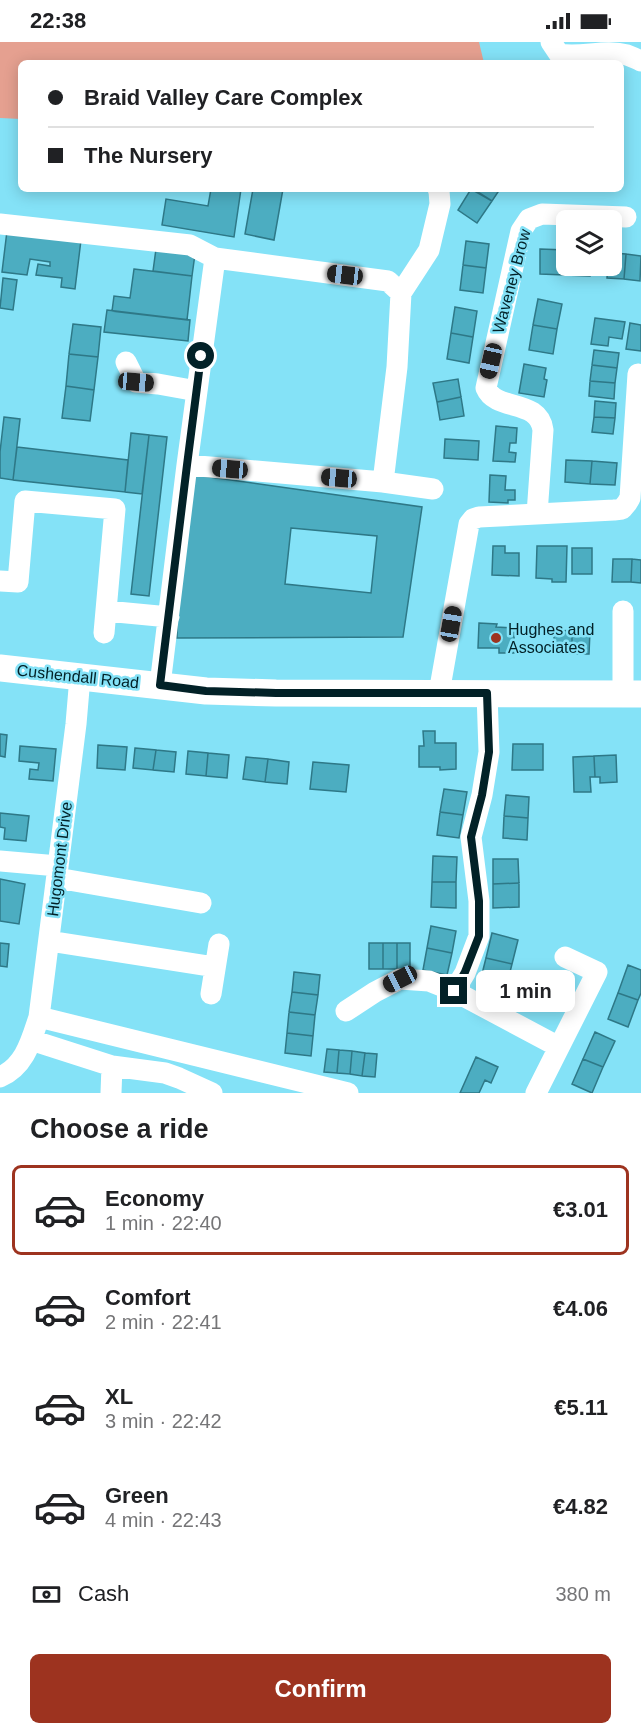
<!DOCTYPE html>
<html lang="en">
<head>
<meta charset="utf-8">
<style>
	:root { --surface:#fff; --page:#f2f2f2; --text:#202124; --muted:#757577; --line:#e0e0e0; --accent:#9d331f }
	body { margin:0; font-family:Arial,sans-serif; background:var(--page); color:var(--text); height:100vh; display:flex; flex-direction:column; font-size:22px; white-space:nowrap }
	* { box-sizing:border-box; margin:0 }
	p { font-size:20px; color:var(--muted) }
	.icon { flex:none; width:33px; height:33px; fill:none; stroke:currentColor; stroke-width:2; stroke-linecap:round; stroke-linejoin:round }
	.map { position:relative; height:1051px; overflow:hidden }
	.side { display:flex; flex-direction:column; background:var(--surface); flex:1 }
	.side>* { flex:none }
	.top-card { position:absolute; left:18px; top:18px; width:606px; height:132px; border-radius:9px; box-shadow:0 3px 15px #0003; display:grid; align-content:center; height:132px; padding:0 30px; background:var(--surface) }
	.tools { position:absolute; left:556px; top:168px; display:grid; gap:12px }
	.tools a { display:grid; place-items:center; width:66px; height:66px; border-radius:9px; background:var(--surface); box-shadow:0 3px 15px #0003; font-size:30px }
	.end { position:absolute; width:27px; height:27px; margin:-14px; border:8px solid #022127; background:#fff; box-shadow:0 0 0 3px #fff }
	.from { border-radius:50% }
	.bubble { position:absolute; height:42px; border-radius:9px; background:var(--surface); box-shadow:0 3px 15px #0003; font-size:20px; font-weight:700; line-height:42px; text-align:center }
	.car { position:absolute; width:18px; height:36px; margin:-18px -9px; border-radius:8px; box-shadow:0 0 4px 2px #0007; background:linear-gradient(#222 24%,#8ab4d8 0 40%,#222 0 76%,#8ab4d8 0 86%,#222 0) }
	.top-card b { display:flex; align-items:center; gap:21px; height:57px; font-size:22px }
	.top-card b+b { border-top:2px solid var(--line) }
	.top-card i { width:15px; height:15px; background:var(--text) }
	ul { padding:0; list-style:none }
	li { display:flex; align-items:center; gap:18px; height:90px; margin:0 12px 9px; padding:0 18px; border:3px solid transparent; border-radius:9px }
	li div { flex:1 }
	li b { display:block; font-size:22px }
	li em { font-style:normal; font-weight:700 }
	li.on { border-color:var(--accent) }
	li>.icon { width:54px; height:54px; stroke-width:1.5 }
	h2 { padding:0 30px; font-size:27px; line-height:72px }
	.pay { display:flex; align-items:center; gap:15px; height:66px; padding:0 30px; font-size:22px }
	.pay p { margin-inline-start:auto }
	.primary-button { display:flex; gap:12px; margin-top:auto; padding:12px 30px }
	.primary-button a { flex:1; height:69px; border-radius:9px; background:var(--accent); color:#fff; font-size:24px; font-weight:700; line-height:69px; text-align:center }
	.status { display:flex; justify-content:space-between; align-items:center; height:42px; padding:0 30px; background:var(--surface); direction:ltr }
	.status svg { height:16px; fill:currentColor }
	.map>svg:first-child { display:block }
	.green { fill:#e5a090 }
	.building { fill:#4cadc1; stroke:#2e7887; stroke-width:1.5; fill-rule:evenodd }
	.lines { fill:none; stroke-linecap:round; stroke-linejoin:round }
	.minor { stroke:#fff; stroke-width:21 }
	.major { stroke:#fff; stroke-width:27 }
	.route { stroke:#022127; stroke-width:8 }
	.poi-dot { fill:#9d331f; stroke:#84e2f7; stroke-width:2 }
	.labels { text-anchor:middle; stroke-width:5; stroke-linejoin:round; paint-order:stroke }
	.street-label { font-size:16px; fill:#022127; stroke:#84e2f7 }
	.poi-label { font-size:16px; fill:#022127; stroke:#84e2f7; text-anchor:start }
</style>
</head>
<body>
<div class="status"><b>22:38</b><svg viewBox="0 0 49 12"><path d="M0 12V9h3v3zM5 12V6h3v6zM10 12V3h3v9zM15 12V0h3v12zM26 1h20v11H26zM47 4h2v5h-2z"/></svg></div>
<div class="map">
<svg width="641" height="1051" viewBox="0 0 641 1051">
	<rect width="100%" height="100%" fill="#84e2f7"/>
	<path class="green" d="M0,0H479L484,21H21V77L0,76Z"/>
	<path class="building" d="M211,147H241L234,195L162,183L166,157L208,164Z
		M253,147H283L274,198L245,192Z
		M471,147L492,159L477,181L458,168Z
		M473,147H500L492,159Z
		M7,189L81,198L75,247L61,245L62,236L36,233L38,222L50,224V220L30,217L27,233L2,230Z
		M466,199L489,202L486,226L463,223Z
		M156,207L195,212L192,234L153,229Z
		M540,207L566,208L565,233L540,232Z
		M566,208H567V224H591L590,234L565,233Z
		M612,211L626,212L624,237L607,236L608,224H612Z
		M626,212L641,214L640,239L624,237Z
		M463,223L486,226L483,251L460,248Z
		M134,227L192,234L187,278L112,269L114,254L130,256Z
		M3,236L17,238L13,268L0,266Z
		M538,257L562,262L557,287L533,283Z
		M455,265L477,269L473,295L451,291Z
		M107,268L190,278L188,299L104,290Z
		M595,276L625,280L622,297L609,295L608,304L591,302Z
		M630,281L641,283V309L626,307Z
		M73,282L101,285L98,315L69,312Z
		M533,283L557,287L553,312L529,308Z
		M451,291L473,295L469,321L447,317Z
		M594,308L619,311L617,326L592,323Z
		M69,312L98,315L94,348L66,344Z
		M524,322L546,326L544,337L547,338L544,355L519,351Z
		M592,323L617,326L615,341L590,339Z
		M458,337L461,355L437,360L433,341Z
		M590,339L615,341L614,357L589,354Z
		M66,344L94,348L90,379L62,376Z
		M461,355L464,374L440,378L437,360Z
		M595,359L616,361L615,376L594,375Z
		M4,375L20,377L13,438L0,436V410Z
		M594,375L615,376L613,392L592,390Z
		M496,384L517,386L516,401H510L509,410L516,411L515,420L493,419Z
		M131,391L149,393L142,452L125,450Z
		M149,393L167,395L149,554L131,552Z
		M445,397L479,399L478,418L444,416Z
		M17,405L128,418L125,450L13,438Z
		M566,418L592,419L590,442L565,440Z
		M592,419L617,421L615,443L590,442Z
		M195,433L422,465L403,595L177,596V562ZM291,486L377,494L371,551L285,542Z
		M490,433L506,434L505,448H515V458H508V461L489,460Z
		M493,504H505V511H519V534L492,533Z
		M537,504H567L566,540H552V537L536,536Z
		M572,506H592V532H572Z
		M613,517H632L631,540H612Z
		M632,517L641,518V541L631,540Z
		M479,581L497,582L496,585L514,586V611H499V606H478Z
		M554,588L572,589V612L554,611Z
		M572,589H590L589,612H572Z
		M423,689H435V701H456V727L440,728V725H419V704H424Z
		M0,692L7,693L5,715L0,714Z
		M513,702H543V728H512Z
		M98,703L127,705L125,728L97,726Z
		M20,704L56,707L53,739L29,737L30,727L38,728L39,721L19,719Z
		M135,706L156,708L153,728L133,726Z
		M156,708L176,710L174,730L153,728Z
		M188,709L208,711L206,734L186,732Z
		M208,711L229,713L227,736L206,734Z
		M616,713L617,740L600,741V735H595L594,714Z
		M594,714L595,735H590L591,750H574L573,715Z
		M246,715L268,717L265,740L243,737Z
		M268,717L289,720L287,742L265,740Z
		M313,720L349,723L346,750L310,747Z
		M444,747L467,750L463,773L440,770Z
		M506,753L529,755L528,776L504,774Z
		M440,770L463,773L459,796L437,793Z
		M0,771L29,774L26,799L4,797L5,786L0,785Z
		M504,774L528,776L527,798L503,796Z
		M433,814L457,815L456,840H432Z
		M493,817H518L519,841L493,842Z
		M0,837L25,842L19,882L0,879Z
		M432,840H456V866L431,865Z
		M519,841V865L493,866V842Z
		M431,884L456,889L452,911L427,906Z
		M492,891L518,898L512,922L486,916Z
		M0,901L9,902L7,925L0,924Z
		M369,901H383V927H369Z
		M383,901H397V927H383Z
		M397,901H410V926L397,927Z
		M427,906L452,911L447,933L423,928Z
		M486,916L512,922L506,946L480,940Z
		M628,923L641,928V951L638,958L618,951Z
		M294,930L320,933L318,953L292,950Z
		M292,950L318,953L315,973L289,970Z
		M618,951L638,958L628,985L608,977Z
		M289,970L315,973L313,994L287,991Z
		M595,990L615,999L603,1025L583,1017Z
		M287,991L313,994L311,1014L285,1011Z
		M327,1007L339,1008L337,1031L324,1030Z
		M339,1008L352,1009L350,1032L337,1031Z
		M352,1009L365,1011L362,1034L350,1032Z
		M365,1011L377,1012L375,1035L362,1034Z
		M476,1015L498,1025L491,1041L485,1038L479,1051H460Z
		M583,1017L603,1025L592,1051L572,1042Z"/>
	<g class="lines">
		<path class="minor" d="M551,0L559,12C581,16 605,7 627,13C632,15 637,17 641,19
			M0,182L190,203L215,216L187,423L160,643
			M215,216L388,239L401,251
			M126,320L136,340L158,342L197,349
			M187,423L383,440L433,447
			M383,440L397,325L401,251L429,208L440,162L439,149L438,147
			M537,472L543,388C539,356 496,370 486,346L521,189L529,177L542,172L626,175
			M0,539L18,540L25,459L115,467L104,591
			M106,569L169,575
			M439,651L469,482L473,477L479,475L614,468L622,467L627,461L630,456L638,332
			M623,652V569
			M0,819L58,824
			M57,836L201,861
			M49,899L215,925
			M454,949L465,931L479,894V859L471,795L482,753L489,710L487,651
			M211,952L219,902
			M346,969L375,950L400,937L429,939L454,949L559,1005
			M39,975L348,1051
			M31,998L112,1024L165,1031L179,1036L212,1051
			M0,1035C25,1024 31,999 39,975L76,682L80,635
			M111,1051L112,1024
			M536,1051L597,930L565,915"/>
		<path class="major" d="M0,626L206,649L276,651L641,652"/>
	</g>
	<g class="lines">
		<path class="route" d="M201,314L187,423L160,643L206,649L276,651H487L489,710L482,753L471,795L479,859V894L465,930L454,949"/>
	</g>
	<circle class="poi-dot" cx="496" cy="596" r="6"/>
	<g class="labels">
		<g class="street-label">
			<text transform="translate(511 239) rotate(-75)" y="6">Waveney Brow</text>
			<text transform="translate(78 634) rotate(6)" y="6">Cushendall Road</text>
			<text transform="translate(59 817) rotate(-83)" y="6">Hugomont Drive</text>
		</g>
		<g class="poi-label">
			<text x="508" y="593">Hughes and<tspan x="508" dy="18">Associates</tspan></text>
		</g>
	</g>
</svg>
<div class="tools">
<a><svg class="icon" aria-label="layers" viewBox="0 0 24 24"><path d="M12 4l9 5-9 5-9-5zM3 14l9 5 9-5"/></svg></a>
</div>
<i class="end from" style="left:201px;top:314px"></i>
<i class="end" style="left:454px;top:949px"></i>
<div class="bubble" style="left:476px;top:928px;width:99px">1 min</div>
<i class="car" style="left:345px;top:233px;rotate:277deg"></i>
<i class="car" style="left:491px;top:319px;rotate:193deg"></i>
<i class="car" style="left:136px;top:340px;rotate:95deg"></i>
<i class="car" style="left:230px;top:427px;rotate:275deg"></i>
<i class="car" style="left:339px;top:436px;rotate:275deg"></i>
<i class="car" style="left:451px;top:582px;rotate:10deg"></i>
<i class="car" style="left:400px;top:937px;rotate:243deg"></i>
<div class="top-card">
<b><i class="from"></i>Braid Valley Care Complex</b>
<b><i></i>The Nursery</b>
</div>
</div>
<section class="side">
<h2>Choose a ride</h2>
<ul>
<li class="on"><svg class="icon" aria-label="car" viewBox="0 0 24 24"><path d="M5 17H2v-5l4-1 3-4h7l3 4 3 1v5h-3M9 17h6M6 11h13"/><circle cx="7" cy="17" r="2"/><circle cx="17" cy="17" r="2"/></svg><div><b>Economy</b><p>1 min · 22:40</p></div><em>€3.01</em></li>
<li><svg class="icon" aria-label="car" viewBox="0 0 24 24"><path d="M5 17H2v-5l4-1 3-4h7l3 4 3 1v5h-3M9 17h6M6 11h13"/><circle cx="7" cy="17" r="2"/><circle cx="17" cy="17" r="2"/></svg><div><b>Comfort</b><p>2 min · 22:41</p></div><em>€4.06</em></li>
<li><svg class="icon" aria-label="car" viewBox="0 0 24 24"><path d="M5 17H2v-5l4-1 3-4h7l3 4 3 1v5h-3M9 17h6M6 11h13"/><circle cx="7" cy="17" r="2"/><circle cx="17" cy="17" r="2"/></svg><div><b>XL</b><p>3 min · 22:42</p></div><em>€5.11</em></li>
<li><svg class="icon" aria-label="car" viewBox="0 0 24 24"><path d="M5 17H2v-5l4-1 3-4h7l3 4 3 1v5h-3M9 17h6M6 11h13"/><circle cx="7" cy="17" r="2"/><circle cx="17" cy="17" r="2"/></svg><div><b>Green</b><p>4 min · 22:43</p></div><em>€4.82</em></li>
</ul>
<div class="pay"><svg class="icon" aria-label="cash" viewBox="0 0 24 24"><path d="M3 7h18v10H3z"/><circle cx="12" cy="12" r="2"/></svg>Cash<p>380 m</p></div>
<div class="primary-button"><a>Confirm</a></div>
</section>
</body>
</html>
